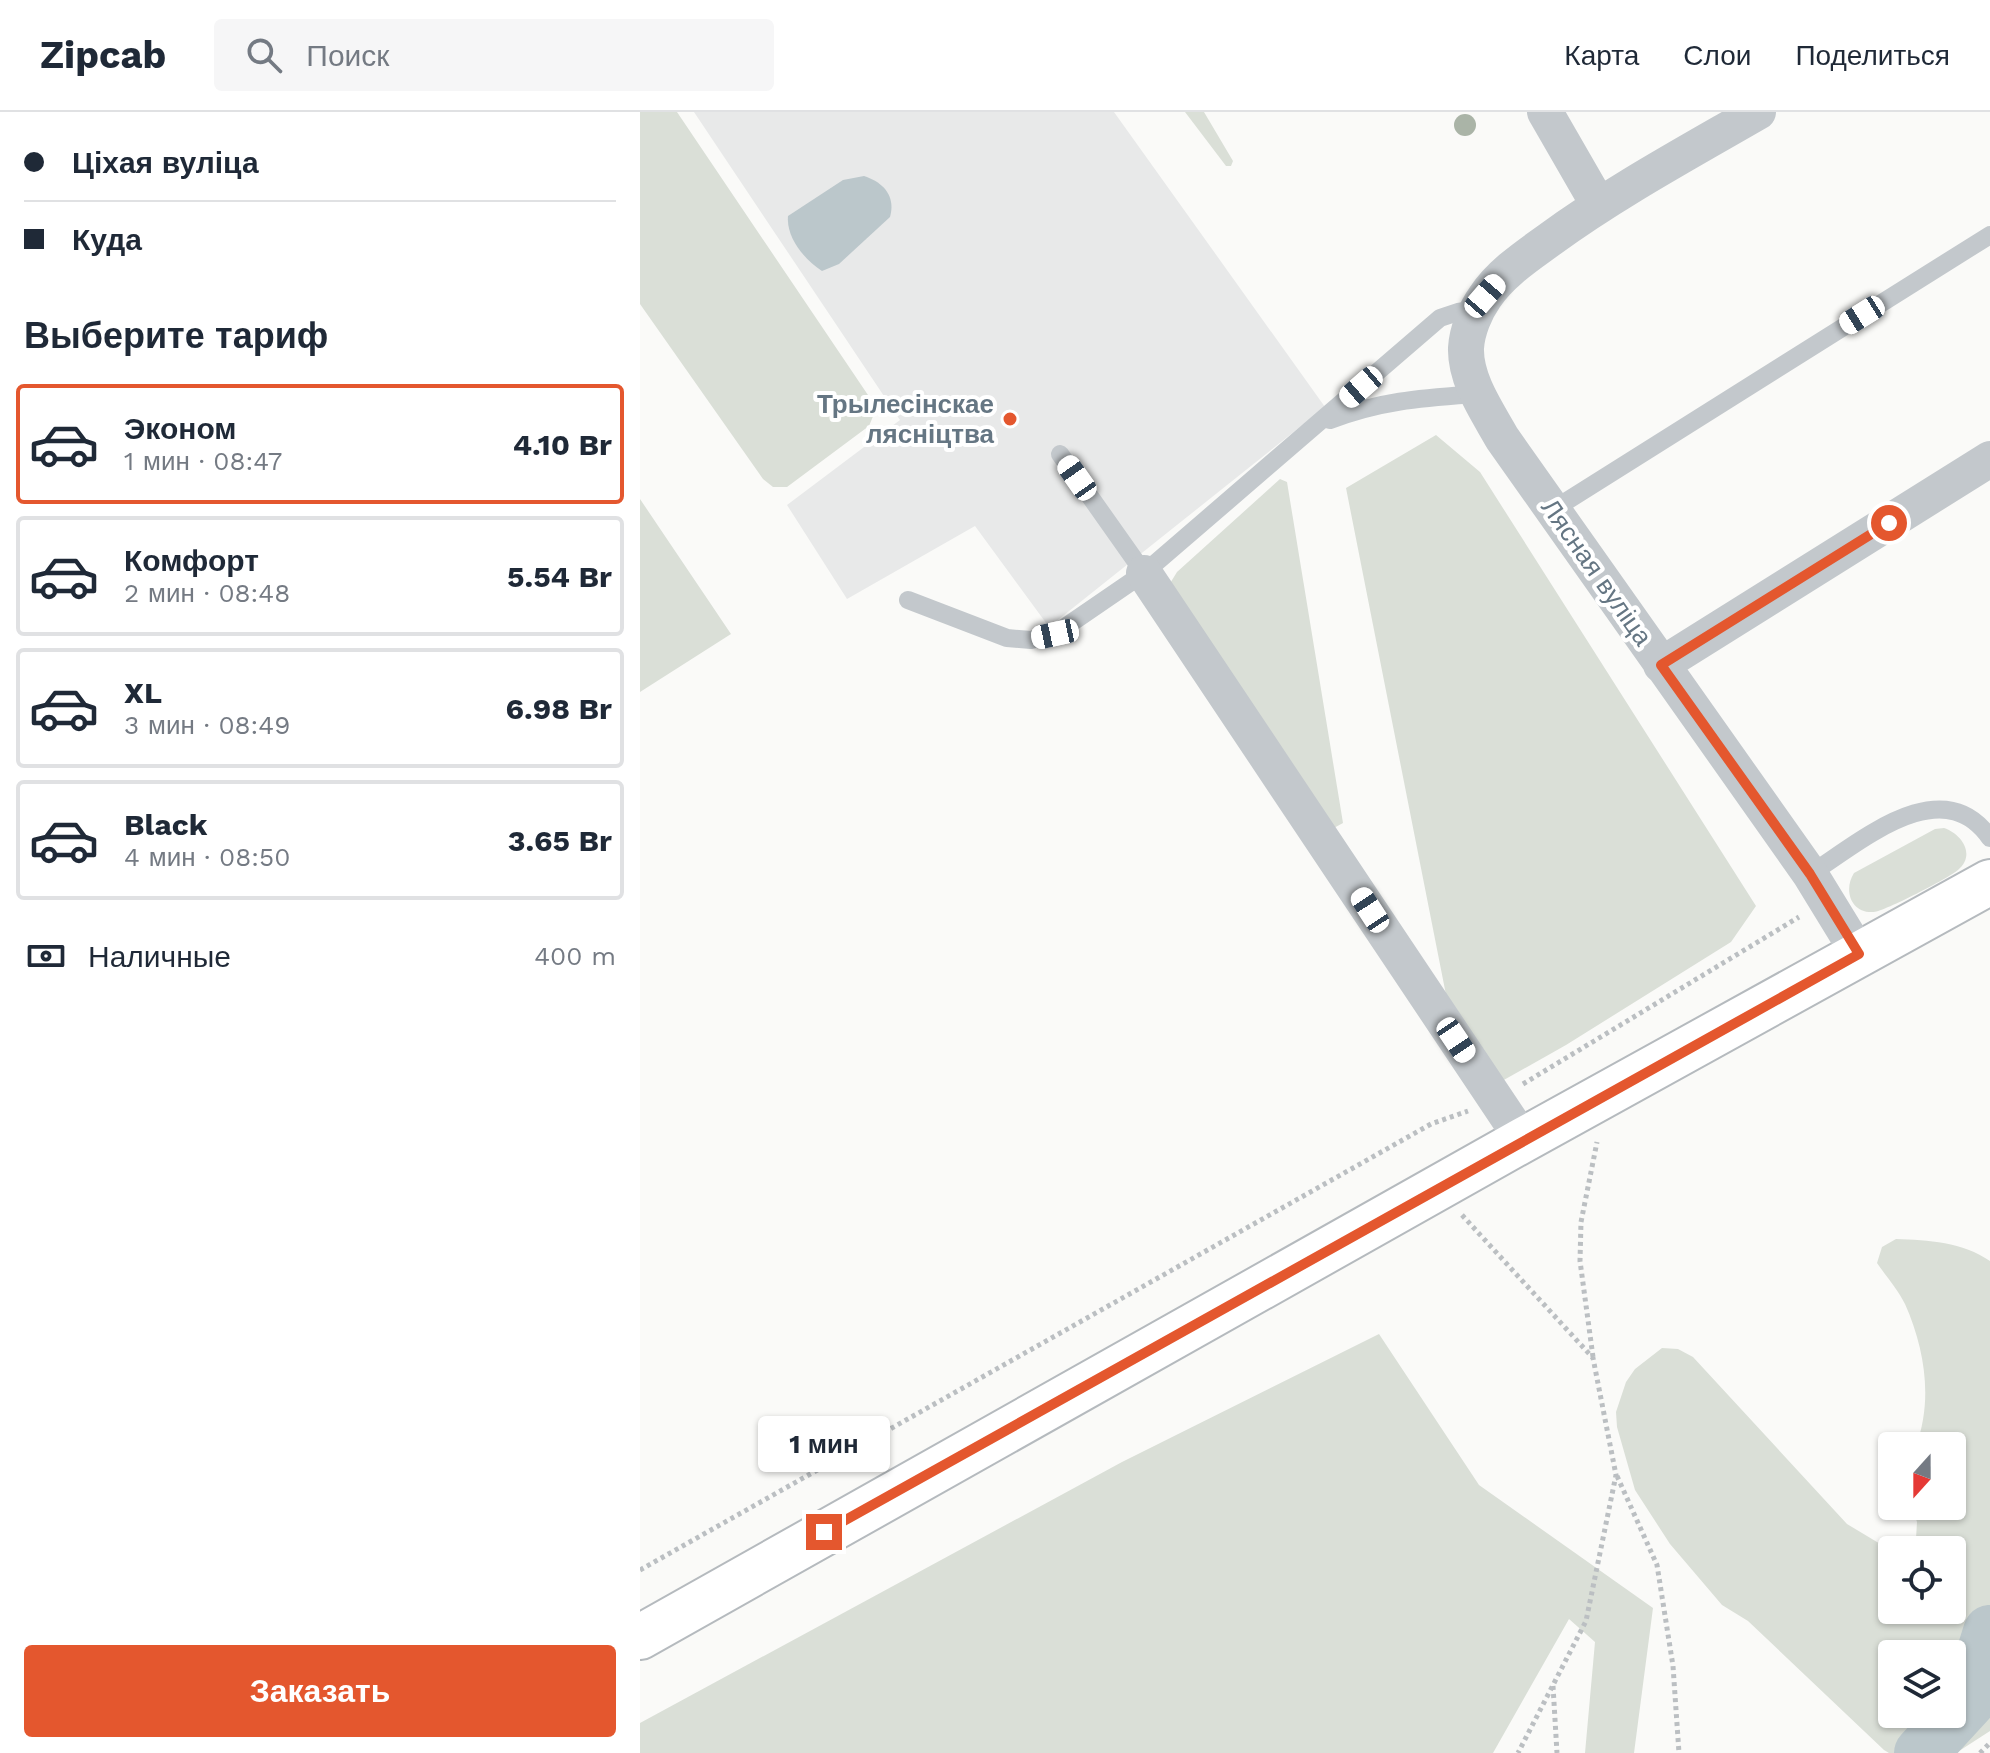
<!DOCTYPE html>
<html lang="ru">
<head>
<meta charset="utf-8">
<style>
	:root { --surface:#fff; --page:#f6f6f7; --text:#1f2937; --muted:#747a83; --line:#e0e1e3; --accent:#e4572e }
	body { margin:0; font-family:"Work Sans",sans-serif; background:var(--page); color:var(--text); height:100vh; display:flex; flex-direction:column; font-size:30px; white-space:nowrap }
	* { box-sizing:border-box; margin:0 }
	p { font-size:26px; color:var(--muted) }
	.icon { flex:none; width:44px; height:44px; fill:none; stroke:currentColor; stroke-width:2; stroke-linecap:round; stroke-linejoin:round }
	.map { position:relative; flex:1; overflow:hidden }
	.drawer { display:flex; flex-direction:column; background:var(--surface); width:640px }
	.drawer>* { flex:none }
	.hud { display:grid; align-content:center; height:176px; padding:0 24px; background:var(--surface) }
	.needle { width:52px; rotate:201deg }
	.fabs { position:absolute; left:1238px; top:1320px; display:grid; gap:16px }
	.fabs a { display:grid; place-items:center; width:88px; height:88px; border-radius:8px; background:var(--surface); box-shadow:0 2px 6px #0004; font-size:40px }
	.end { position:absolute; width:36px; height:36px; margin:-18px; border:10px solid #e4572e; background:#fff; box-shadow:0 0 0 4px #fff }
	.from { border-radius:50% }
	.bubble { position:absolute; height:56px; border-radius:8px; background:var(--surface); box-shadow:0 2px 6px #0004; font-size:26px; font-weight:700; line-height:56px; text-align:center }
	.car { position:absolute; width:24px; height:48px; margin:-24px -12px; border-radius:10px; box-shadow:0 0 6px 2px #0007; background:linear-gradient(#fff 24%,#345 0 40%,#fff 0 76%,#345 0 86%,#fff 0) }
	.hud b { display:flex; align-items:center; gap:28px; height:76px; font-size:30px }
	.hud b+b { border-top:2px solid var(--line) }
	.hud i { width:20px; height:20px; background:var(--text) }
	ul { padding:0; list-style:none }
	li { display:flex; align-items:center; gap:24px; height:120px; margin:0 16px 12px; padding:0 8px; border:4px solid var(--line); border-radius:8px }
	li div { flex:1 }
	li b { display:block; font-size:30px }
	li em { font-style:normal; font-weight:700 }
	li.current { border-color:var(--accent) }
	li>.icon { width:72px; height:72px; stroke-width:1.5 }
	h2 { padding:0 24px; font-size:36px; line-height:96px }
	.pay { display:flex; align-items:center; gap:20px; height:88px; padding:0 24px; font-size:30px }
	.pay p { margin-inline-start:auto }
	.primary-button { display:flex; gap:16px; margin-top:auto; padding:16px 24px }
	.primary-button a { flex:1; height:92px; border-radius:8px; background:var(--accent); color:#fff; font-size:32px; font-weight:700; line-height:92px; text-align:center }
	header { display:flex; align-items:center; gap:48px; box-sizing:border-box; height:112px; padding:0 40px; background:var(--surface); border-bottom:2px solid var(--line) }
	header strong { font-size:38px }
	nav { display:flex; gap:44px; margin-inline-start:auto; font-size:28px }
	.search { width:560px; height:72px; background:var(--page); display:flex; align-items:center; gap:20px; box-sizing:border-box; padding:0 28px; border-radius:8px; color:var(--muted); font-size:30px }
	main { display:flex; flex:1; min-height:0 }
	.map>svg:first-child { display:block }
	.built { fill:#e8e9e9 }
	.green { fill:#dadfd7; fill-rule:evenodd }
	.water { fill:#bbc7cb }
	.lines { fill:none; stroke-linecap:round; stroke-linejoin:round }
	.river { stroke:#bbc7cb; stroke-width:54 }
	.primary-casing { stroke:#b5babe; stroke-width:48 }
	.path { stroke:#bbbfc2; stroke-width:5; stroke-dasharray:4 4; stroke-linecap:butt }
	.lane { stroke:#c3c8cc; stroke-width:18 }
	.street { stroke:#c3c8cc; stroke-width:36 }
	.primary { stroke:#fff; stroke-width:44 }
	.tree { fill:#aab4a7 }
	.route { stroke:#e4572e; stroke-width:10 }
	.poi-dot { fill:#e4572e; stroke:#fff; stroke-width:3 }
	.labels { text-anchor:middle; stroke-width:8; stroke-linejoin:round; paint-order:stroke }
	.poi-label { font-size:26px; font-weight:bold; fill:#657683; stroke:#fff; text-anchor:end }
	.street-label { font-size:26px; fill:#657683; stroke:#fff }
</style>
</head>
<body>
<header>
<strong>Zipcab</strong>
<div class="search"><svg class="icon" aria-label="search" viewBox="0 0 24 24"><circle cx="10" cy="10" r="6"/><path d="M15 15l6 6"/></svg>Поиск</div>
<nav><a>Карта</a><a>Слои</a><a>Поделиться</a></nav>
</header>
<main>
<section class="drawer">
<div class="hud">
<b><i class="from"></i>Ціхая вуліца</b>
<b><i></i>Куда</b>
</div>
<h2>Выберите тариф</h2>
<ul>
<li class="current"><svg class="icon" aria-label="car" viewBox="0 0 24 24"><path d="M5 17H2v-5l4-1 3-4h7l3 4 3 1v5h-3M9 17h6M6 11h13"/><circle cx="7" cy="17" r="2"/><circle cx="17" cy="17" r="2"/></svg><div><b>Эконом</b><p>1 мин · 08:47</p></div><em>4.10 Br</em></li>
<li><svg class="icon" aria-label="car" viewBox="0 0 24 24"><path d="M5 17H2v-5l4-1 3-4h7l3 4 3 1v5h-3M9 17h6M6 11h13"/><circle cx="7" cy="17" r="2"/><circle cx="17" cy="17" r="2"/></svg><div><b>Комфорт</b><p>2 мин · 08:48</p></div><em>5.54 Br</em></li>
<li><svg class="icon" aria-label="car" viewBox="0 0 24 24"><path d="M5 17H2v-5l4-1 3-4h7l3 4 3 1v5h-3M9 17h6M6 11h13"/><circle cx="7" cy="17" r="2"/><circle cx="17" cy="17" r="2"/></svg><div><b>XL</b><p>3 мин · 08:49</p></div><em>6.98 Br</em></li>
<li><svg class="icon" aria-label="car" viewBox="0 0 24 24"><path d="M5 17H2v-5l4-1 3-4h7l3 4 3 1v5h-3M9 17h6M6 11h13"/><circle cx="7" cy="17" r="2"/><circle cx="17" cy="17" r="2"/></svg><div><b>Black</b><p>4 мин · 08:50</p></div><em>3.65 Br</em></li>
</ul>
<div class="pay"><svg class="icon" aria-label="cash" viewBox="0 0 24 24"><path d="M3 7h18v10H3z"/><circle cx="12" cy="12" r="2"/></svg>Наличные<p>400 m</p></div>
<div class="primary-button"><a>Заказать</a></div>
</section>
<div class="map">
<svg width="1350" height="1641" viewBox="0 0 1350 1641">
	<rect width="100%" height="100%" fill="#fafaf8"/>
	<path class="built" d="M54,0H474L685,295L409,515L335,414L207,487L147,393L260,308Z"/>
	<path class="green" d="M0,0H37L230,286L234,302L229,314L147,375H133L123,367L0,192Z
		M545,0H564L593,49L591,54H586Z
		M796,323L840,360L1116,794L1091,830L926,933L862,969L809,898L706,376Z
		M640,367L647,370L703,711L692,717L529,473L537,460Z
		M0,387L91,522L0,580Z
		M1304,716C1322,722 1336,743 1318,758C1309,766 1245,799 1234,800C1211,802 1203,778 1214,761L1295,717Z
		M1256,1127C1288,1128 1323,1130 1350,1149V1619L1316,1641H1249L1244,1638L1108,1509L1082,1493L1030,1432L995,1378L977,1315L976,1300L986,1270L995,1257L1022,1236L1038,1237L1053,1245L1207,1412L1252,1439V1498H1312V1438H1266L1276,1427L1277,1410L1272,1394H1312V1334H1276C1293,1288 1285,1237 1265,1192C1258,1178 1246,1164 1237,1151L1242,1135ZM1252,1542H1312V1602H1252Z
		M739,1222L839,1373L1013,1496L994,1641H945L955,1530L929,1507L853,1641H0V1611L482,1350Z"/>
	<path class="water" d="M224,64C243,70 256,84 250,105L199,152L182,159C165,148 146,126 148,104L203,68Z"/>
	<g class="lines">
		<path class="river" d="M1281,1641L1328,1590L1350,1520"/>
		<g class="primary-casing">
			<path id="primary" d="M0,1525L883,1028L1350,770"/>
		</g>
		<path class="path" d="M883,972L1159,805
			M822,1103L953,1246L976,1363L946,1509L878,1641
			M953,1245L940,1149L941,1110L957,1030
			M977,1364L1017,1453L1033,1554L1039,1641
			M0,1458L791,1012L828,999
			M913,1574L917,1641
			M1340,1641L1350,1631"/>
		<path class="lane" d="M690,308C743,288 783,286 838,282
			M420,342L504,461
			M914,397L1350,123
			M268,488L367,526L391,528L415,522L504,461L800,206L818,200L838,197
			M1170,762C1219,731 1302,657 1350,726"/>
		<path class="street" d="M905,0L958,92
			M1118,0C1047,41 975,80 909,128C887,144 861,161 845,185C835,199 827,219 826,236C825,268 847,299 862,326L1170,762L1219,842
			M504,461L883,1028
			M1021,553L1350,347"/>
		<use href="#primary" class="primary"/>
	</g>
	<circle class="tree" cx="825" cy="13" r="11"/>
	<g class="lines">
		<path class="route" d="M184,1420L1219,842L1170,762L1021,553L1249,411"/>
	</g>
	<circle class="poi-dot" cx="370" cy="307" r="8"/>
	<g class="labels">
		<g class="poi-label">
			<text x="354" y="301">Трылесінскае<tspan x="354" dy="30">лясніцтва</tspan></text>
		</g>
		<g class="street-label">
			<text transform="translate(957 460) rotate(55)" y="9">Лясная вуліца</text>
		</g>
	</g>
</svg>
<div class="fabs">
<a><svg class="needle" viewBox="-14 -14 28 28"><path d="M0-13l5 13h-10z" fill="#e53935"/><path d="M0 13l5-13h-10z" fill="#747a83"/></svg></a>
<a><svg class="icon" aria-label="locate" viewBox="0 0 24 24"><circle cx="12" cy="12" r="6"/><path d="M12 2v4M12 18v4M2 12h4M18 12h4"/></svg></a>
<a><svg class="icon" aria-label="layers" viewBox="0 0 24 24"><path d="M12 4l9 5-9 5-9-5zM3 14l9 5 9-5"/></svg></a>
</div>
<i class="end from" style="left:1249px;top:411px"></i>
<i class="end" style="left:184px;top:1420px"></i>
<div class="bubble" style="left:118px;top:1304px;width:132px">1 мин</div>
<i class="car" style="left:845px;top:184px;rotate:41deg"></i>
<i class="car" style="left:1222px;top:203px;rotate:238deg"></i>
<i class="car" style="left:721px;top:275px;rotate:229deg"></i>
<i class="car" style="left:437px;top:366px;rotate:325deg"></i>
<i class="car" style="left:415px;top:522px;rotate:258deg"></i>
<i class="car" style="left:730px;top:798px;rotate:327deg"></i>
<i class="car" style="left:816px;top:928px;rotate:146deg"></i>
</div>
</main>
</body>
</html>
